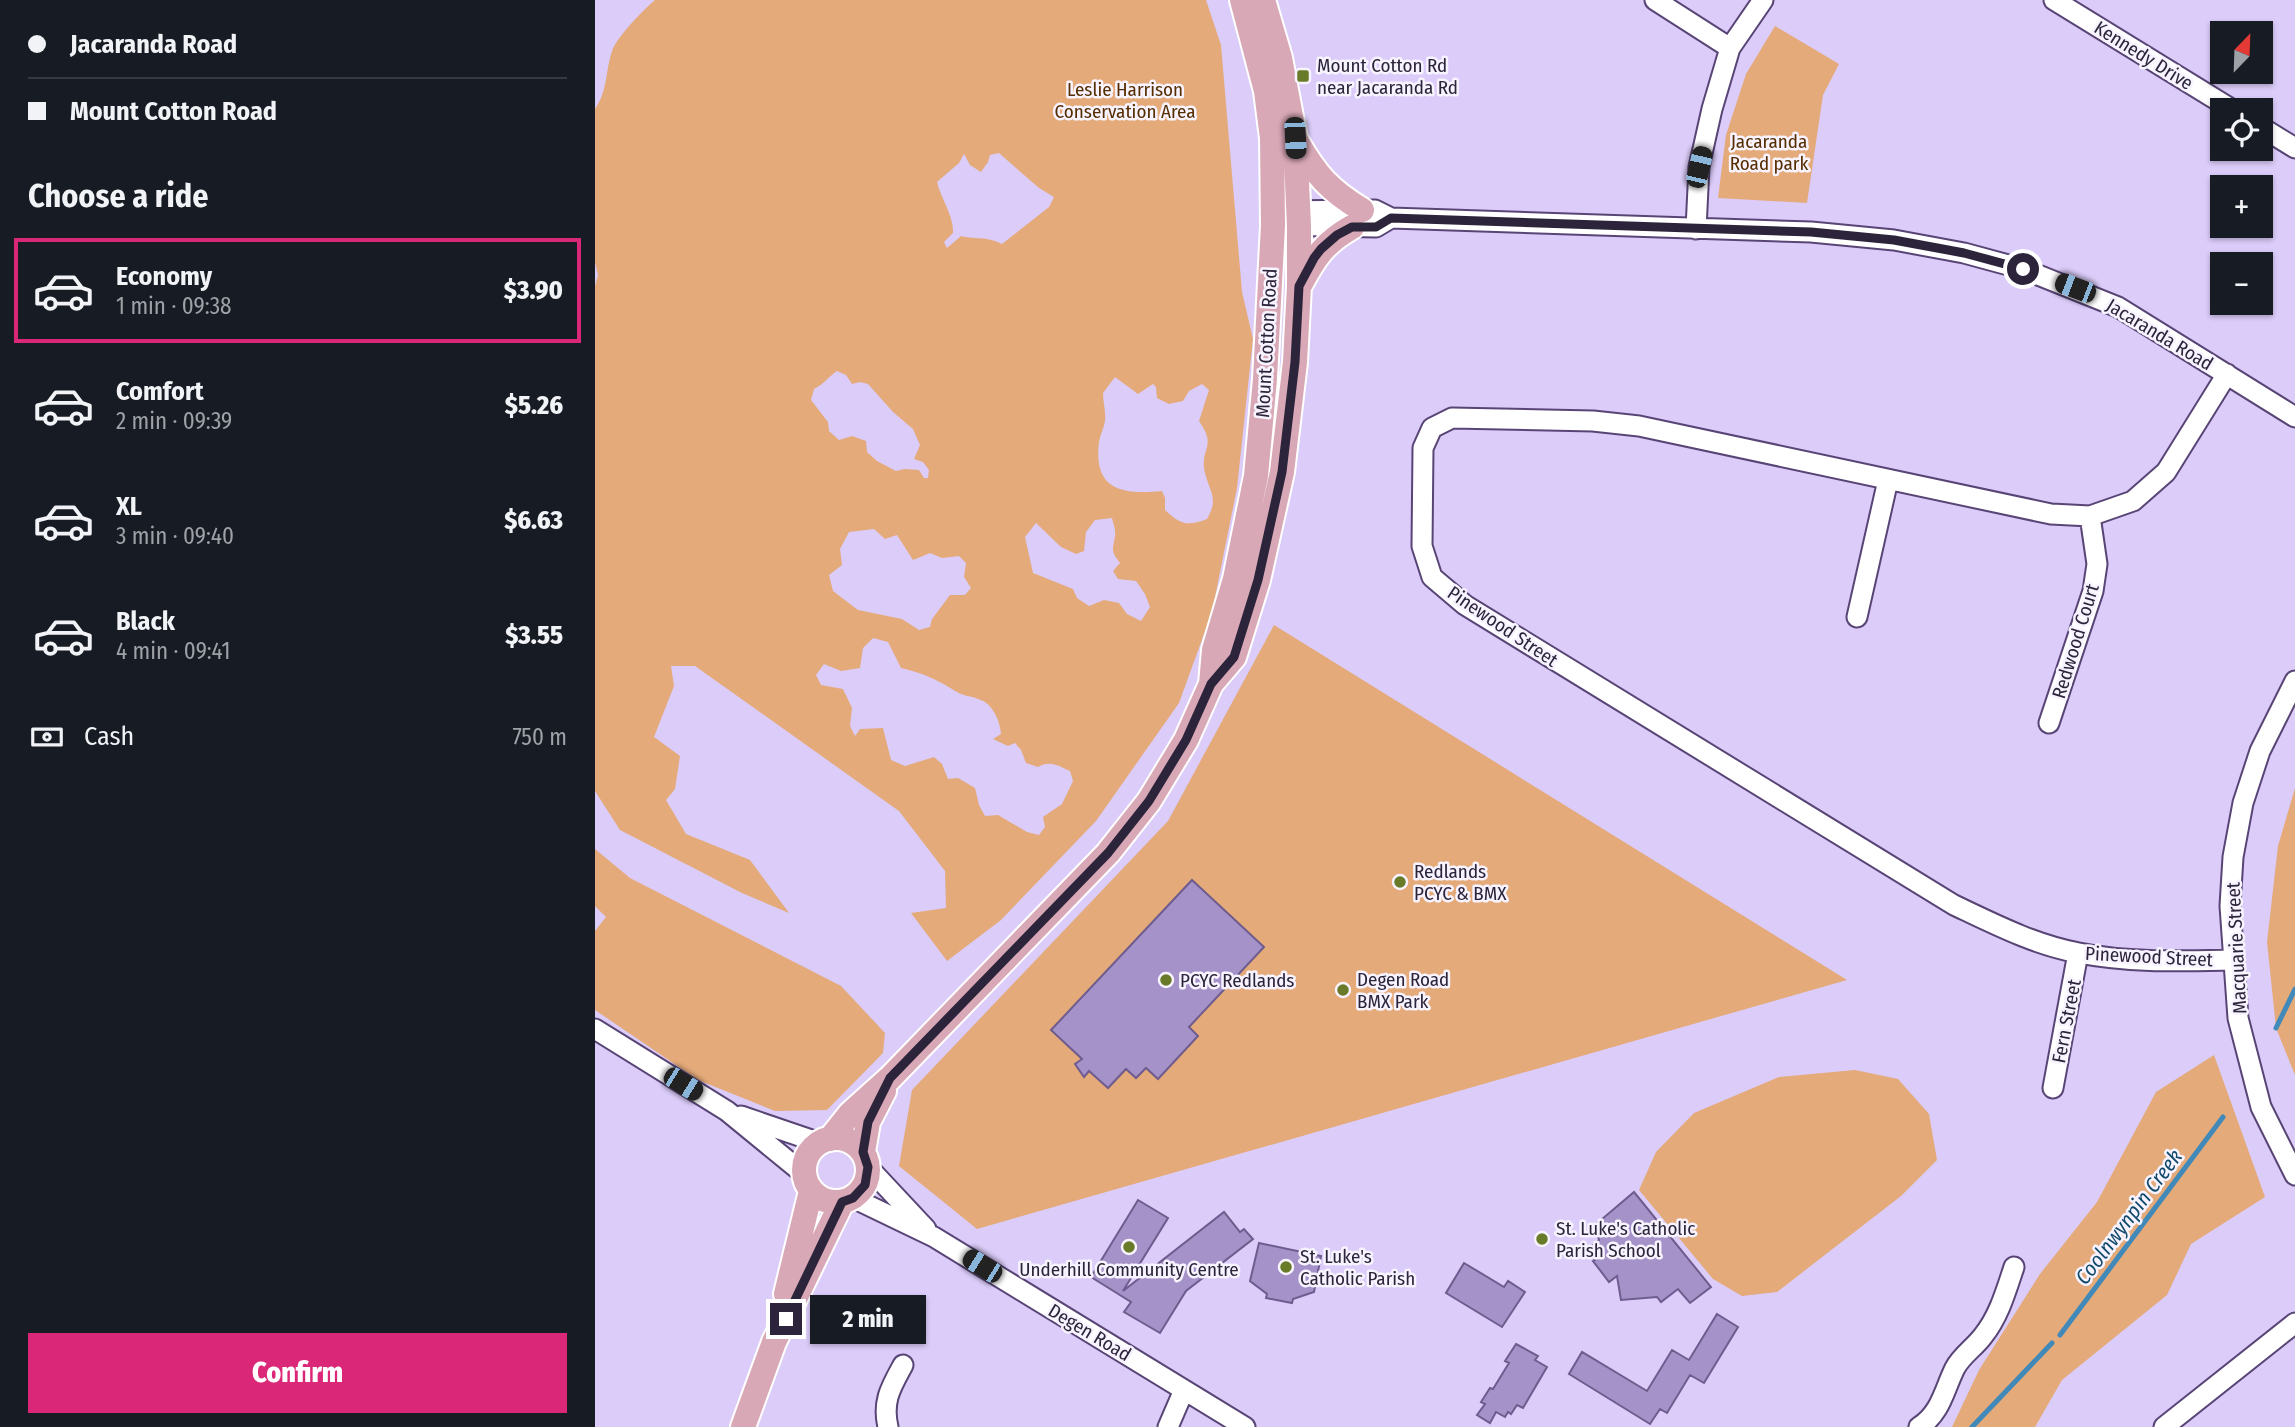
<!DOCTYPE html>
<html lang="en">
<head>
<meta charset="utf-8">
<style>
	:root { --surface:#171b24; --page:#20242c; --text:#f1f3f6; --muted:#9ea1a6; --line:#363941; --accent:#db2777 }
	body { margin:0; font-family:"Fira Sans Condensed",sans-serif; background:var(--page); color:var(--text); height:100vh; display:flex; flex-direction:column; font-size:26px; white-space:nowrap }
	* { box-sizing:border-box; margin:0 }
	p { font-size:23px; color:var(--muted) }
	.icon { flex:none; width:38px; height:38px; fill:none; stroke:currentColor; stroke-width:2; stroke-linecap:round; stroke-linejoin:round }
	.map { position:relative; flex:1; overflow:hidden }
	.details { display:flex; flex-direction:column; background:var(--surface); width:595px }
	.details>* { flex:none }
	.hud { display:grid; align-content:center; height:154px; padding:0 28px; background:var(--surface) }
	.needle { width:46px; rotate:23deg }
	.controls { position:absolute; left:1615px; top:21px; display:grid; gap:14px }
	.controls a { display:grid; place-items:center; width:63px; height:63px; border-radius:0px; background:var(--surface); box-shadow:0 2px 5px #0004; font-size:35px }
	.end { position:absolute; width:32px; height:32px; margin:-16px; border:9px solid #2c243a; background:#fff; box-shadow:0 0 0 4px #fff }
	.from { border-radius:50% }
	.bubble { position:absolute; height:49px; border-radius:0px; background:var(--surface); box-shadow:0 2px 5px #0004; font-size:23px; font-weight:800; line-height:49px; text-align:center }
	.car { position:absolute; width:21px; height:42px; margin:-21px -10px; border-radius:9px; box-shadow:0 0 5px 2px #0007; background:linear-gradient(#222 24%,#8ab4d8 0 40%,#222 0 76%,#8ab4d8 0 86%,#222 0) }
	.hud b { display:flex; align-items:center; gap:24px; height:66px; font-size:26px }
	.hud b+b { border-top:2px solid var(--line) }
	.hud i { width:18px; height:18px; background:var(--text) }
	ul { padding:0; list-style:none }
	li { display:flex; align-items:center; gap:21px; height:105px; margin:0 14px 10px; padding:0 14px; border:4px solid transparent; border-radius:0px }
	li div { flex:1 }
	li b { display:block; font-size:26px }
	li em { font-style:normal; font-weight:800 }
	li.active { border-color:var(--accent) }
	li>.icon { width:63px; height:63px; stroke-width:1.5 }
	h2 { padding:0 28px; font-size:32px; line-height:84px }
	.pay { display:flex; align-items:center; gap:18px; height:77px; padding:0 28px; font-size:26px }
	.pay p { margin-inline-start:auto }
	.primary-button { display:flex; gap:14px; margin-top:auto; padding:14px 28px }
	.primary-button a { flex:1; height:80px; border-radius:0px; background:var(--accent); color:#fff; font-size:28px; font-weight:800; line-height:80px; text-align:center }
	main { display:flex; flex:1; min-height:0 }
	.map>svg:first-child { display:block }
	.green { fill:#e4aa79; fill-rule:evenodd }
	.lines { fill:none; stroke-linecap:round; stroke-linejoin:round }
	.stream { stroke:#4089b9; stroke-width:5 }
	.building { fill:#a592c8; stroke:#6e5c8e; stroke-width:2 }
	.minor-casing { stroke:#584576; stroke-width:23 }
	.major-casing { stroke:#fff; stroke-width:28 }
	.minor { stroke:#fff; stroke-width:19 }
	.major { stroke:#d9a8b7; stroke-width:24 }
	.route { stroke:#2c243a; stroke-width:9 }
	.poi-dot { fill:#697a29; stroke:#f7f3ff; stroke-width:2.5 }
	.labels { text-anchor:middle; stroke-width:5; stroke-linejoin:round; paint-order:stroke }
	.street-label { font-size:19px; fill:#2c243a; stroke:#f7f3ff }
	.poi-label { font-size:19px; fill:#2c243a; stroke:#f7f3ff; text-anchor:start }
	.park-label { font-size:19px; fill:#562d00; stroke:#f7f3ff }
	.water-label { font-size:21px; font-style:italic; fill:#10496a; stroke:#f7f3ff }
</style>
</head>
<body>
<main>
<section class="details">
<div class="hud">
<b><i class="from"></i>Jacaranda Road</b>
<b><i></i>Mount Cotton Road</b>
</div>
<h2>Choose a ride</h2>
<ul>
<li class="active"><svg class="icon" aria-label="car" viewBox="0 0 24 24"><path d="M5 17H2v-5l4-1 3-4h7l3 4 3 1v5h-3M9 17h6M6 11h13"/><circle cx="7" cy="17" r="2"/><circle cx="17" cy="17" r="2"/></svg><div><b>Economy</b><p>1 min · 09:38</p></div><em>$3.90</em></li>
<li><svg class="icon" aria-label="car" viewBox="0 0 24 24"><path d="M5 17H2v-5l4-1 3-4h7l3 4 3 1v5h-3M9 17h6M6 11h13"/><circle cx="7" cy="17" r="2"/><circle cx="17" cy="17" r="2"/></svg><div><b>Comfort</b><p>2 min · 09:39</p></div><em>$5.26</em></li>
<li><svg class="icon" aria-label="car" viewBox="0 0 24 24"><path d="M5 17H2v-5l4-1 3-4h7l3 4 3 1v5h-3M9 17h6M6 11h13"/><circle cx="7" cy="17" r="2"/><circle cx="17" cy="17" r="2"/></svg><div><b>XL</b><p>3 min · 09:40</p></div><em>$6.63</em></li>
<li><svg class="icon" aria-label="car" viewBox="0 0 24 24"><path d="M5 17H2v-5l4-1 3-4h7l3 4 3 1v5h-3M9 17h6M6 11h13"/><circle cx="7" cy="17" r="2"/><circle cx="17" cy="17" r="2"/></svg><div><b>Black</b><p>4 min · 09:41</p></div><em>$3.55</em></li>
</ul>
<div class="pay"><svg class="icon" aria-label="cash" viewBox="0 0 24 24"><path d="M3 7h18v10H3z"/><circle cx="12" cy="12" r="2"/></svg>Cash<p>750 m</p></div>
<div class="primary-button"><a>Confirm</a></div>
</section>
<div class="map">
<svg width="1700" height="1427" viewBox="0 0 1700 1427">
	<rect width="100%" height="100%" fill="#dbccf9"/>
	<path class="green" d="M60,0H611L626,45L647,292L658,339L642,488L617,612L584,703L501,821L406,920L352,961L316,913L351,908L350,871L304,811L100,666H76L79,686L59,737L85,756L80,789L71,800L91,834L155,860L194,913L147,893L25,830L0,791V286L3,275L0,262V109C13,90 10,73 17,51C21,38 49,9 60,0ZM404,153L444,188L459,197L454,207L407,244C392,236 383,240 366,236L352,248L349,242L358,233C359,216 346,199 342,182L364,163L369,154L375,165L386,172L393,162L395,155ZM242,371L251,375L257,384L265,382L273,384L298,412L318,429L325,445L319,459L328,462L334,470L333,478H329L324,470L310,469L301,471L282,461L272,452L271,441L257,436L244,440L234,431L233,422L216,400L219,389C229,384 233,377 242,371ZM520,377L543,394L558,384L561,387L562,398L574,404L588,401L594,391L607,384L614,390L604,421C623,448 604,448 610,473C615,493 624,498 612,519C592,527 585,524 570,510V498L567,491C527,495 498,490 504,442C505,435 509,428 510,421C511,412 508,402 508,393ZM517,518C518,523 521,530 520,536C518,550 515,550 525,563L518,571L523,579L541,581L550,594L555,607L546,621L532,614L524,603L509,600L494,606L482,598L478,589L438,573L430,537L441,523L466,547L481,554L489,551L491,532L500,520ZM279,529L290,539L302,535L318,560L335,553L347,558L364,556L371,563L369,577L376,588L370,595H355L337,619L335,627L324,630L307,619L263,610L238,591L234,575L247,565L245,549L254,532ZM278,638L293,642L306,668C330,674 341,679 362,692C368,696 377,696 383,699C398,703 405,721 406,734L398,739L413,746L420,743L426,750L431,763L443,767C455,760 464,766 475,771L478,781L467,804L448,817L450,827L444,835L432,832L403,815L390,816L384,805L380,788L363,778L353,779L347,764L339,757L310,766L296,760L288,728L265,729L260,736L255,726L257,708L248,689L226,685L221,675L229,664L246,671L265,668L268,648Z
		M1180,26L1244,64L1228,95L1212,203L1123,198L1131,135L1151,74Z
		M679,625L1252,980L382,1229L304,1166L317,1090L573,821Z
		M1700,788V1075L1681,1028L1672,942L1683,846Z
		M0,849L35,878L246,986L290,1033L288,1053L232,1110L180,1111L103,1080L0,1010V931L11,917L0,906Z
		M1619,1055L1670,1197L1596,1244L1572,1295L1467,1380L1440,1427H1357L1384,1370L1445,1274L1502,1202L1561,1092Z
		M1260,1070L1303,1079L1334,1114L1342,1160L1306,1196L1182,1292L1147,1296L1118,1279L1044,1190L1061,1152L1099,1113L1184,1077Z"/>
	<g class="lines">
		<path class="stream" d="M1681,1028L1700,989
			M1465,1335L1628,1117
			M1377,1427L1457,1343"/>
	</g>
	<path class="building" d="M597,880L669,947L594,1027L603,1036L563,1079L551,1068L541,1078L531,1069L513,1088L494,1071L489,1077L480,1064L487,1059L456,1030Z
		M1039,1192L1116,1287L1095,1303L1083,1289L1066,1302L1062,1297L1026,1300L1022,1276L1014,1282L998,1261L1000,1260L992,1250L1004,1240L1000,1225Z
		M543,1200L573,1218L528,1291L629,1212L645,1232L649,1229L658,1239L591,1291L565,1333L529,1312L536,1302L496,1277Z
		M664,1243L726,1256L719,1292L698,1299L697,1303L671,1298L672,1294L655,1281Z
		M869,1263L909,1287L913,1281L930,1292L907,1327L851,1293Z
		M1122,1314L1143,1327L1109,1383L1095,1375L1072,1413L1065,1409L1055,1424L974,1374L987,1352L1052,1391L1077,1350L1094,1360Z
		M921,1344L943,1356L940,1360L952,1367L928,1408L922,1405L916,1414L913,1412L910,1417L901,1412L895,1423L882,1415L890,1404L886,1402L895,1388L898,1389L914,1363L910,1361Z"/>
	<g class="lines">
		<g class="minor-casing">
			<path id="minor" d="M1060,0L1135,48
				M1459,0L1638,110
				M1666,127L1700,148
				M678,211L780,210L796,218L1216,232L1299,240L1369,253L1428,269L1523,307L1700,417
				M678,225L781,227L796,218
				M1101,229L1104,167L1117,109L1135,48L1168,0
				M1632,374L1571,472L1538,501L1495,516L1456,514L1044,426L998,421L857,418L837,428L828,448L827,546L837,577L870,605L1359,905C1399,924 1440,945 1484,953C1534,963 1587,961 1639,960
				M1262,617L1293,480
				M1700,681L1665,751L1648,803L1638,857L1635,906L1643,1018L1666,1107L1700,1175
				M1454,723L1498,591L1502,564L1495,516
				M0,1029L132,1111L209,1174
				M1458,1088L1483,953
				M146,1116L225,1143
				M273,1167L331,1229
				M258,1198L339,1237L650,1427
				M293,1427C287,1401 296,1387 308,1365
				M573,1427L589,1390
				M1324,1427C1346,1413 1349,1390 1360,1368C1367,1355 1379,1348 1388,1336C1404,1316 1411,1291 1419,1267
				M1569,1427L1700,1323"/>
		</g>
		<g class="major-casing">
			<path id="major" d="M702,142C721,175 734,190 767,210
				M705,285C720,257 729,243 757,227
				M616,684L619,650L640,579L661,476L670,379L678,225L677,138L671,91L647,0
				M209 1170a32 32 0 1 1 64 0a32 32 0 1 1-64 0Z
				M235,1139L255,1114L295,1078L513,853L554,801L591,740L616,684L639,657L663,580L687,472L700,362L704,286V226L700,138L685,58L668,0
				M268,1152L273,1122L289,1091
				M191,1294L216,1191
				M148,1427L179,1342L247,1202"/>
		</g>
		<use href="#minor" class="minor"/>
		<use href="#major" class="major"/>
	</g>
	<g class="lines">
		<path class="route" d="M191,1319L247,1202L258,1198L270,1185L273,1167L268,1152L273,1122L295,1078L513,853L554,801L591,740L616,684L639,657L663,580L687,472L700,362L704,286L719,258L726,249L742,235L757,227H781L796,218L1216,232L1299,240L1369,253L1428,269"/>
	</g>
	<g class="poi-dot">
		<rect x="701" y="69" width="14" height="14" rx="3.5"/>
		<circle cx="805" cy="882" r="7"/>
		<circle cx="571" cy="980" r="7"/>
		<circle cx="748" cy="990" r="7"/>
		<circle cx="947" cy="1239" r="7"/>
		<circle cx="534" cy="1247" r="7"/>
		<circle cx="691" cy="1267" r="7"/>
	</g>
	<g class="labels">
		<g class="street-label">
			<text transform="translate(1549 55) rotate(32)" y="7">Kennedy Drive</text>
			<text transform="translate(1565 334) rotate(31)" y="7">Jacaranda Road</text>
			<text transform="translate(671 343) rotate(-87)" y="7">Mount Cotton Road</text>
			<text transform="translate(908 626) rotate(34)" y="7">Pinewood Street</text>
			<text transform="translate(1480 641) rotate(-73)" y="7">Redwood Court</text>
			<text transform="translate(1641 948) rotate(-93)" y="7">Macquarie Street</text>
			<text transform="translate(1554 956) rotate(3)" y="7">Pinewood Street</text>
			<text transform="translate(1471 1021) rotate(-79)" y="7">Fern Street</text>
			<text transform="translate(495 1332) rotate(31)" y="7">Degen Road</text>
		</g>
		<g class="poi-label">
			<text x="722" y="72">Mount Cotton Rd<tspan x="722" dy="22">near Jacaranda Rd</tspan></text>
			<text x="819" y="878">Redlands<tspan x="819" dy="22">PCYC &amp; BMX</tspan></text>
			<text x="762" y="986">Degen Road<tspan x="762" dy="22">BMX Park</tspan></text>
			<text x="585" y="987">PCYC Redlands</text>
			<text x="961" y="1235">St. Luke's Catholic<tspan x="961" dy="22">Parish School</tspan></text>
			<text x="705" y="1263">St. Luke's<tspan x="705" dy="22">Catholic Parish</tspan></text>
			<text x="534" y="1276" text-anchor="middle">Underhill Community Centre</text>
		</g>
		<g class="park-label">
			<text x="530" y="96">Leslie Harrison<tspan x="530" dy="22">Conservation Area</tspan></text>
			<text x="1174" y="148">Jacaranda<tspan x="1174" dy="22">Road park</tspan></text>
		</g>
		<g class="water-label">
			<text transform="translate(1534 1217) rotate(-53)" y="7">Coolnwynpin Creek</text>
		</g>
	</g>
</svg>
<div class="controls">
<a><svg class="needle" viewBox="-14 -14 28 28"><path d="M0-13l5 13h-10z" fill="#e53935"/><path d="M0 13l5-13h-10z" fill="#9ea1a6"/></svg></a>
<a><svg class="icon" aria-label="locate" viewBox="0 0 24 24"><circle cx="12" cy="12" r="6"/><path d="M12 2v4M12 18v4M2 12h4M18 12h4"/></svg></a>
<a>+</a>
<a>−</a>
</div>
<i class="end from" style="left:1428px;top:269px"></i>
<i class="end" style="left:191px;top:1319px"></i>
<div class="bubble" style="left:215px;top:1295px;width:116px">2 min</div>
<i class="car" style="left:700px;top:138px;rotate:177deg"></i>
<i class="car" style="left:1104px;top:167px;rotate:13deg"></i>
<i class="car" style="left:1480px;top:288px;rotate:291deg"></i>
<i class="car" style="left:88px;top:1084px;rotate:122deg"></i>
<i class="car" style="left:387px;top:1266px;rotate:302deg"></i>
</div>
</main>
</body>
</html>
